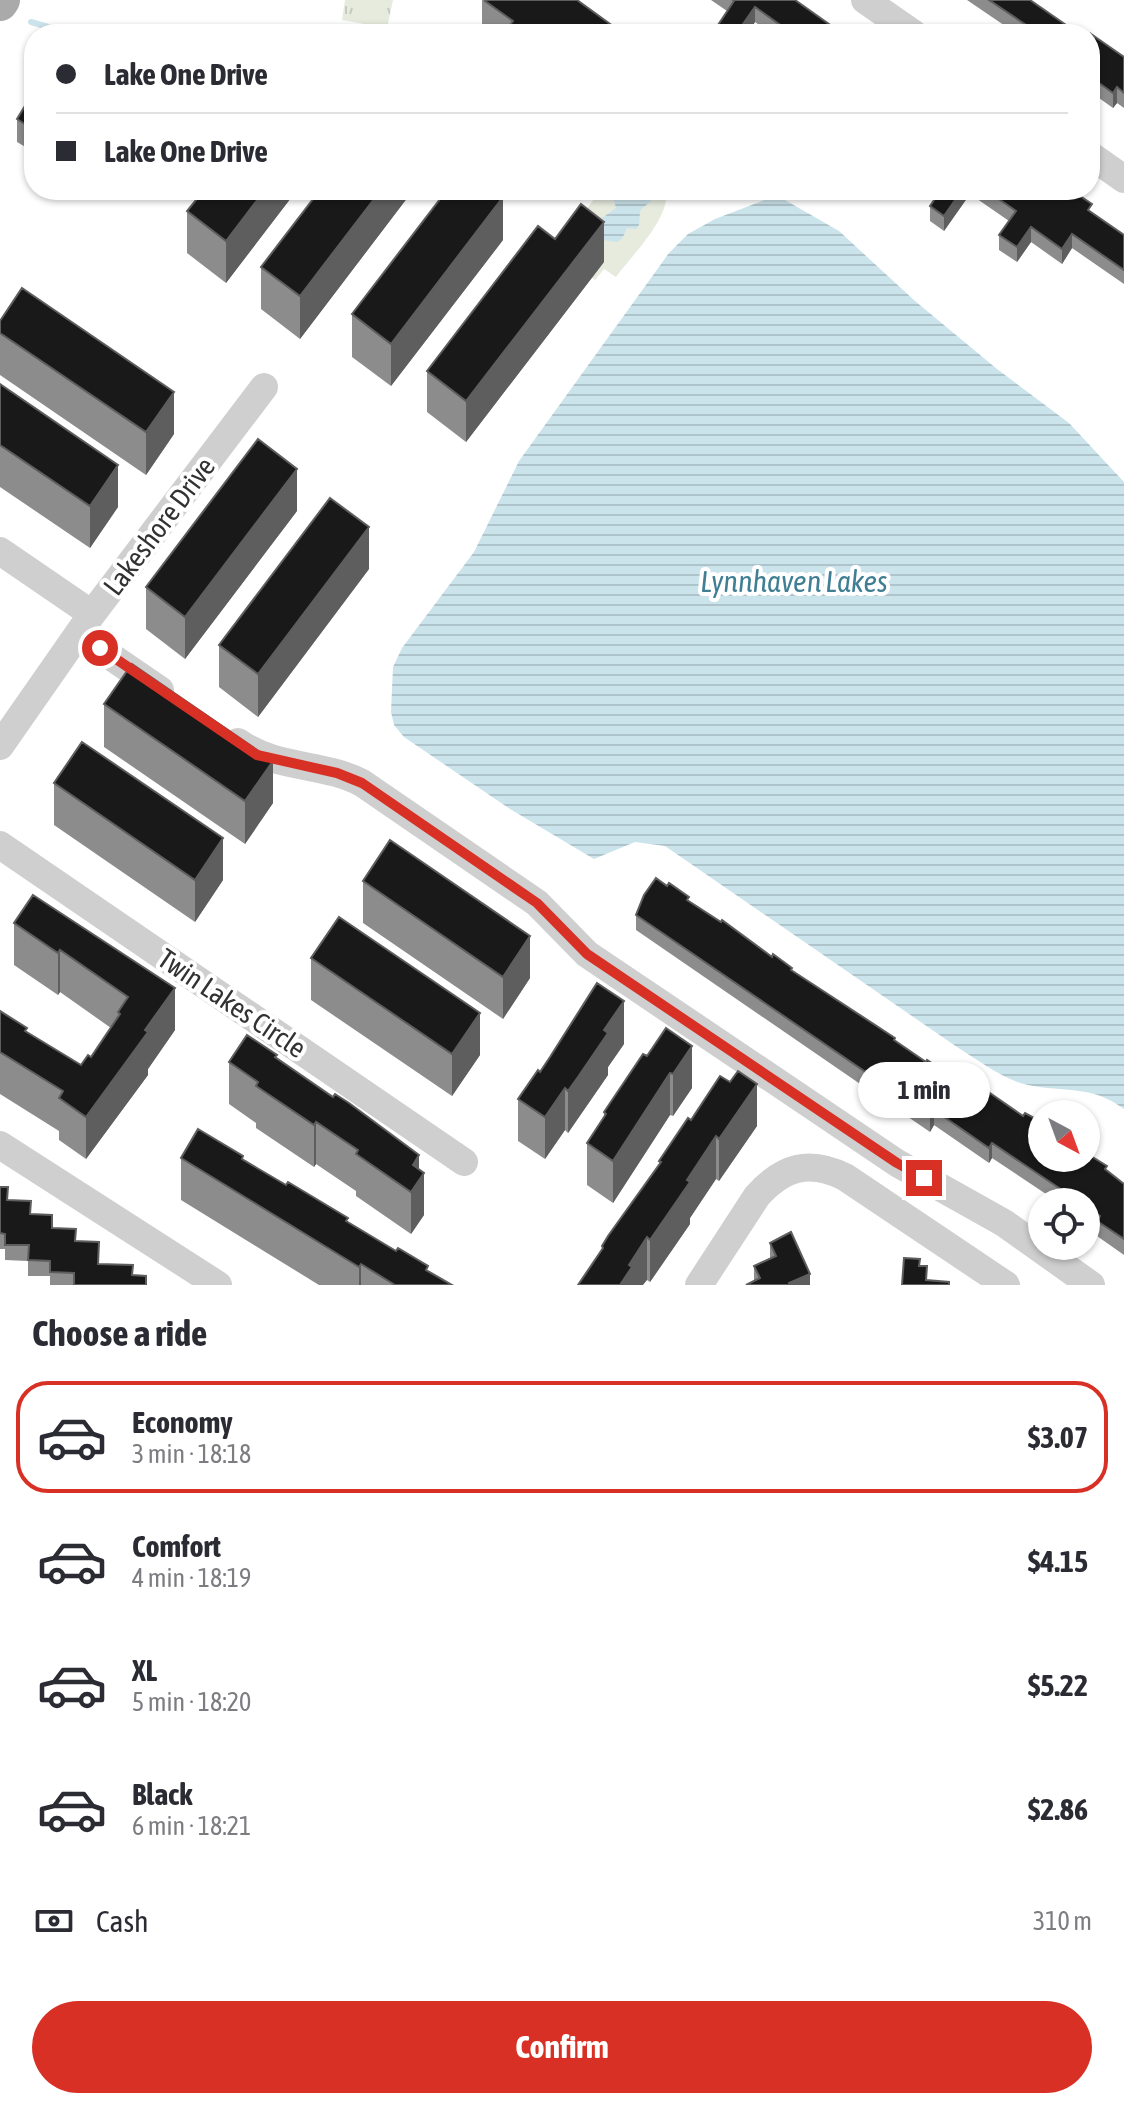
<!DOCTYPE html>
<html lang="en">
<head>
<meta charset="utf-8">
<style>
	:root { --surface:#fff; --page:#f2f2f3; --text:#2b2b33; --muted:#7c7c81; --line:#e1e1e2; --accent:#d93025 }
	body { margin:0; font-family:"Asap Condensed",sans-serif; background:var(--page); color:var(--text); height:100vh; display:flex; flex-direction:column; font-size:30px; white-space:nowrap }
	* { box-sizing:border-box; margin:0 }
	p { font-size:26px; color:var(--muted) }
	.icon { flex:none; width:44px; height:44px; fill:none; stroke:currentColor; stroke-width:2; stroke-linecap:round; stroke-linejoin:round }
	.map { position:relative; height:1285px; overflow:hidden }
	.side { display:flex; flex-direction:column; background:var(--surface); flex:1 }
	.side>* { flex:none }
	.banner { position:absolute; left:24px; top:24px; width:1076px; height:176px; border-radius:32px; box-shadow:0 2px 6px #0004; display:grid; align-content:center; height:176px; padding:0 32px; background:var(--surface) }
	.needle { width:52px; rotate:139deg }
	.fabs { position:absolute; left:1028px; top:1100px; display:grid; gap:16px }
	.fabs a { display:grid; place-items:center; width:72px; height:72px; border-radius:50%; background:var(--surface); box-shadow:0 2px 6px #0004; font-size:40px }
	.end { position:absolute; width:36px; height:36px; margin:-18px; border:10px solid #d93025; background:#fff; box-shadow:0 0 0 4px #fff }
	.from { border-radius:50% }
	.bubble { position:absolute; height:56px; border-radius:28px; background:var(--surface); box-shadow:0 2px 6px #0004; font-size:26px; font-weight:700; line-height:56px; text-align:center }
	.banner b { display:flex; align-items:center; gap:28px; height:76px; font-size:30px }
	.banner b+b { border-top:2px solid var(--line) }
	.banner i { width:20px; height:20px; background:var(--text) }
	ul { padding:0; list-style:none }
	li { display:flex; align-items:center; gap:24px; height:112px; margin:0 16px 12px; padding:0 16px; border:4px solid transparent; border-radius:32px }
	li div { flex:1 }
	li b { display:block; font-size:30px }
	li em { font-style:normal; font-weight:700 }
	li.selected { border-color:var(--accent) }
	li>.icon { width:72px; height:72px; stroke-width:1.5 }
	h2 { padding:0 32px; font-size:36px; line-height:96px }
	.pay { display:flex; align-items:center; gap:20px; height:88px; padding:0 32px; font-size:30px }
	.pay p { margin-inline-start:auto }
	.primary-button { display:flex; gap:16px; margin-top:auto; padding:16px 32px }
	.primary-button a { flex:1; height:92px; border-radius:48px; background:var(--accent); color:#fff; font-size:32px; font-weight:700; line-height:92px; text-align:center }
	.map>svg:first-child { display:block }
	.grass { fill:#e6ebde }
	.park { fill:url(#park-tufts) }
	.water { fill:url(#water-rules) }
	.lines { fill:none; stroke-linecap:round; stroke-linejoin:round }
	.stream { stroke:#cbe3eb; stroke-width:6 }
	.minor { stroke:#cfcfcf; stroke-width:28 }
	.major { stroke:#aaa; stroke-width:36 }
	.wall { fill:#8c8c8c }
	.shaded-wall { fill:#5e5e5e }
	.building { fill:#191919; stroke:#5e5e5e; stroke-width:2 }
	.route { stroke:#d93025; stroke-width:10 }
	.labels { text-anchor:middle; stroke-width:8; stroke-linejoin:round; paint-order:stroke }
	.street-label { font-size:28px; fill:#323232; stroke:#fff }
	.water-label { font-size:30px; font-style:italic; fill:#407e94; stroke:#fff }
</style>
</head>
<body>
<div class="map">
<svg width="1124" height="1285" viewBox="0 0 1124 1285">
	<defs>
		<pattern id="park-tufts" width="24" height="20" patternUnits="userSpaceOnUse" patternTransform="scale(2)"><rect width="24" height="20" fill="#e6ebde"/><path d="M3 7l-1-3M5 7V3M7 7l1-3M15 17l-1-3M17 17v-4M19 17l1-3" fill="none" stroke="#c6cabf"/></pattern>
		<pattern id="water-rules" width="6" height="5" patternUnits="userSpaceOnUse" patternTransform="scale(2)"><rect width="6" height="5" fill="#cbe3eb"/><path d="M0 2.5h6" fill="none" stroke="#afc3ca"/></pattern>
	</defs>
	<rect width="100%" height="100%" fill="#fff"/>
	<path class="grass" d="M601,190H666C671,218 632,255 616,277L604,269L595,280L567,259L563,240Z"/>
	<path class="park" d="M345,0H393L387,28L342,20Z"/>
	<path class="water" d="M616,190H653C656,202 646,203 640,211L639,225L636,229L627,228L622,239L617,242L603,240L598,221L616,208L613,196Z
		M767,199L785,200L839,231L915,301L997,369L1069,423L1124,482V1109C1090,1084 1065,1093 1028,1085C1004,1080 978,1060 957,1047L665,846L635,842L594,859L510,809L404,737L394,725L391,712L393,667L402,648L474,552L519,461L669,253L688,234L715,219Z"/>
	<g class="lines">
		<path class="stream" d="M31,22L73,34
			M772,190L774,200"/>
		<path class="minor" d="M865,0L914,34
			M1090,155L1124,179
			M0,551L92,614
			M78,634L160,690
			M238,742C278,770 322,762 362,783L537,903L587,954L897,1163L1004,1223L1091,1285
			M0,746L92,614L264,387
			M0,845L464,1162
			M0,1145L218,1285
			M699,1285L757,1196C783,1167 809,1159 845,1177L1006,1285"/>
		<path class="major" d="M0,3L2,0"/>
	</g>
	<path class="wall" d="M482,0H577L617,34H482Z
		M711,0H795L843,34H772L755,22L747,34H718V25L727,11Z
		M967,0H1030L1079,34H1017Z
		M1090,36L1124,57V108L1117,103L1113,108L1099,98L1096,102L1090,97Z
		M34,91V152L17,142V119Z
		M204,190H297L226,283L187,253V211Z
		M411,190V193L300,339L261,309V267Z
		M941,190H1071L1092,213L1124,235V284L1072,248L1062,264L1031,242L1017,262L999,250V235L1009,221L970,194L944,231L930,221V206Z
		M503,240L391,386L352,357V314Z
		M604,262L466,442L427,412V371Z
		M0,321L174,434L146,475L0,375Z
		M0,384L118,507L90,548L0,487Z
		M297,511L185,659L146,629V587Z
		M369,569L258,717L219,687V645Z
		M104,704L273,803L245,844L104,747Z
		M54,783L223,880L195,922L54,825Z
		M363,881L530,978L503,1019L363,923Z
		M667,886L895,1042L1042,1158L1107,1170L1124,1184V1255L1097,1236V1229L1086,1222V1202H1058L992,1158L989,1163L934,1125L930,1132L636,930V915Z
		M33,895L175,1030L148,1069V1075L86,1159L59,1140V1131L0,1094V1011L27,1032L81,1065L91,1057L111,1028L60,992L58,995L14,965V923Z
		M311,958L480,1055L452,1096L311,1000Z
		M624,1044L608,1067V1075L568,1133L565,1130L545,1159L518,1141V1099L540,1072Z
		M643,1054L692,1088L673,1116L670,1115L613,1203L587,1185V1143L604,1118V1112Z
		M277,1058L419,1170L424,1215L411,1234L356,1196V1191L316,1164L314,1167L256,1128V1123L229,1104V1062Z
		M691,1120L757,1126L719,1181L716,1179L690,1218V1224L650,1282L602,1250V1246L659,1165V1161Z
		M181,1158L243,1160L452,1285H319L181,1200Z
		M0,1187L8,1200L76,1241L98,1264L133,1275L146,1285H50V1276H28V1261L5,1260V1249H0Z
		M770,1243L810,1285L754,1281V1266L770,1258Z"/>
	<path class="shaded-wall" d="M755,7V22L747,34H736Z
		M1099,83V98L1096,102V86Z
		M1117,87V103L1113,108V93Z
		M265,190H297L226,283V241Z
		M381,190H411V193L300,339V296Z
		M962,190H970V194L944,231V216Z
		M503,197V240L391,386V344Z
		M604,222V262L466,442V401Z
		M1031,227V242L1017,262V247Z
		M1072,234V248L1062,264V249Z
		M174,392V434L146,475V432Z
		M118,465V507L90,548V506Z
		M297,469V511L185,659V617Z
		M369,527V569L258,717V674Z
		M273,761V803L245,844V801Z
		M223,838V880L195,922V880Z
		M530,936V978L503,1019V977Z
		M60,950V992L58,995V953Z
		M175,988V1030L148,1069V1075L86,1159V1117Z
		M624,1001V1044L608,1067V1075L568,1133V1091L604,1030Z
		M480,1013V1055L452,1096V1054Z
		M692,1046V1088L673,1116V1074Z
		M670,1073V1115L613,1203V1161Z
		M757,1084V1126L719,1181V1139Z
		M565,1088V1130L545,1159V1117Z
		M934,1110V1125L930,1132V1116Z
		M316,1122V1164L314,1167V1125Z
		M716,1136V1179L690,1218V1224L650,1282V1240L687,1180Z
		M992,1143V1158L989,1163V1148Z
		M419,1155V1180L424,1173V1215L411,1234V1192L413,1165Z
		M647,1237V1280L643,1285H620L629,1265Z
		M361,1264V1285H359V1267Z
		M810,1274V1285H789V1283Z"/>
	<path class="building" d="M486,0H577L617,29L614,34H514L512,32L514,28L510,25L513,21L485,1Z
		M733,0H795L843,34H793L755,7L736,34H731L718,25L734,1Z
		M989,0H1030L1079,34H1027L1025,33L1029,27Z
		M1091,34L1124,57V93L1117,87L1113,93L1099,83L1096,86L1090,82Z
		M34,91V130L17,119Z
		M204,190H265L226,241L187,211Z
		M320,190H381L300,296L261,267Z
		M447,190H493L503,197L391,344L352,314Z
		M941,190H962L944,216L930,206Z
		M986,190H1071L1092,204L1088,210L1124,235V270L1072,234L1062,249L1031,227L1017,247L999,235L1016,211Z
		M581,204L604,222L466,401L427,371L538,226L555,239Z
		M22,288L174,392L146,432L0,333V321Z
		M0,384L118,465L90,506L0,445Z
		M258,439L297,469L185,617L146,587Z
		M330,498L369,527L258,674L219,645Z
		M132,664L273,761L245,801L104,704Z
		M82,742L223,838L195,880L54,783Z
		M390,840L530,936L503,977L363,881Z
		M656,878L667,886L669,883L689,897L687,900L721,922L722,920L772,957L773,954L792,968L791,970L895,1038L894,1040L926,1062L927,1060L970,1088L973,1085L985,1093L987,1091L1023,1116L1025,1113L1042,1122V1158H1086V1153L1107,1166L1105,1169L1124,1184V1239L1097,1221L1100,1216L1086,1206V1202H1080L992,1143L989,1148L934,1110L930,1116L636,915L644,895Z
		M33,895L175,988L145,1030L148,1032L86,1117L59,1098L63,1091L0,1052V1011L27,1028L25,1031L81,1065L88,1055L91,1057L120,1014L118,1012L128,997L60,950L58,953L14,923Z
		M339,917L480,1013L452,1054L311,958Z
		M597,983L624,1001L604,1030L608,1033L578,1077L568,1091L565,1088L545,1117L518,1099L538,1070L540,1072L550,1057Z
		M666,1028L692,1046L673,1074L670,1073L613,1161L587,1143L606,1114L604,1112L643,1054L647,1056Z
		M247,1035L277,1055L275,1057L333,1097L335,1094L349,1103L419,1155L413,1165L424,1173L411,1192L356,1154L358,1150L316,1122L314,1125L256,1086L258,1082L229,1062Z
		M738,1071L757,1084L719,1139L716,1136L687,1180L690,1182L650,1240L647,1237L629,1265L632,1267L620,1285H578L603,1248L602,1246L608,1236L661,1162L659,1161L688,1118L691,1120L720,1076L730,1082Z
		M198,1129L243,1156L242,1159L257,1168L286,1185L288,1182L348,1218L346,1221L396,1251L398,1248L428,1266L426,1270L452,1285H395L361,1264L359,1267L181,1158Z
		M0,1187H8L7,1200L31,1201L30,1214L52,1215V1228L76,1229L75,1241L99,1242L98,1264L133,1265L132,1275L146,1276V1285H74V1273L50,1272V1261L28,1260L29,1245H5V1234L0,1233Z
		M791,1232L810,1274L789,1283L790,1285H746L760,1278L754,1266L776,1256L770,1243Z
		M904,1258L920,1259L919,1266H927L926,1280L949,1282V1285H902Z"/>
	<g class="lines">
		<path class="route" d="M100,648L257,755L337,773L362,783L537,903L587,954L897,1163L924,1178"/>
	</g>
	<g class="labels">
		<g class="street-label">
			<text transform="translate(159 526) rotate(-53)" y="10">Lakeshore Drive</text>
			<text transform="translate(232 1003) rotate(34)" y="10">Twin Lakes Circle</text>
		</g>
		<g class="water-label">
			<text x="794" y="592">Lynnhaven Lakes</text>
		</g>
	</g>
</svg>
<div class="fabs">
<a><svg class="needle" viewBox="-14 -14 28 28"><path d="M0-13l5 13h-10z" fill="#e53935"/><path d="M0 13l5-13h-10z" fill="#7c7c81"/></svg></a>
<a><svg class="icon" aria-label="locate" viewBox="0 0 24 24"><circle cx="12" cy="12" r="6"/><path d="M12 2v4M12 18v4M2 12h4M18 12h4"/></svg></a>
</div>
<i class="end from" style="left:100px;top:648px"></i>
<i class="end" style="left:924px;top:1178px"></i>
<div class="bubble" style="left:858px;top:1062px;width:132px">1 min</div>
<div class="banner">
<b><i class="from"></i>Lake One Drive</b>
<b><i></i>Lake One Drive</b>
</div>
</div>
<section class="side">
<h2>Choose a ride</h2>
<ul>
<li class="selected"><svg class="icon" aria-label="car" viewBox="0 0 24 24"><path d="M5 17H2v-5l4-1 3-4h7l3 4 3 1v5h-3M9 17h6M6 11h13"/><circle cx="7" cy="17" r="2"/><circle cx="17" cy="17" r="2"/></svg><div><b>Economy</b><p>3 min · 18:18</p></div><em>$3.07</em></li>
<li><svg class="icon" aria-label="car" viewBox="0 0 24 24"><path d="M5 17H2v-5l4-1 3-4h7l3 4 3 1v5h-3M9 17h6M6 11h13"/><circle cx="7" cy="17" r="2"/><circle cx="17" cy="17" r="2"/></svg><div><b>Comfort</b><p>4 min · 18:19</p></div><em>$4.15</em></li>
<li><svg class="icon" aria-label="car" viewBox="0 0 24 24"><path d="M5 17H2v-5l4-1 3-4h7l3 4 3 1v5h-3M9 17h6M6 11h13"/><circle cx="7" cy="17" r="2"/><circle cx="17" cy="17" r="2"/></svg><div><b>XL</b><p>5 min · 18:20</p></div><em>$5.22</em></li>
<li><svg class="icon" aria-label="car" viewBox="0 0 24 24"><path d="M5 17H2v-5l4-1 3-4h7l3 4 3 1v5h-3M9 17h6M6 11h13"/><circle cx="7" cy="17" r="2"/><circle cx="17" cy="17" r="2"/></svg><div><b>Black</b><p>6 min · 18:21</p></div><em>$2.86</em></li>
</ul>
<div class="pay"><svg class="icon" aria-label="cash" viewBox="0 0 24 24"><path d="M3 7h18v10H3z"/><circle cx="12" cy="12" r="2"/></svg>Cash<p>310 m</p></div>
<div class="primary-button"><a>Confirm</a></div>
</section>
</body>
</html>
